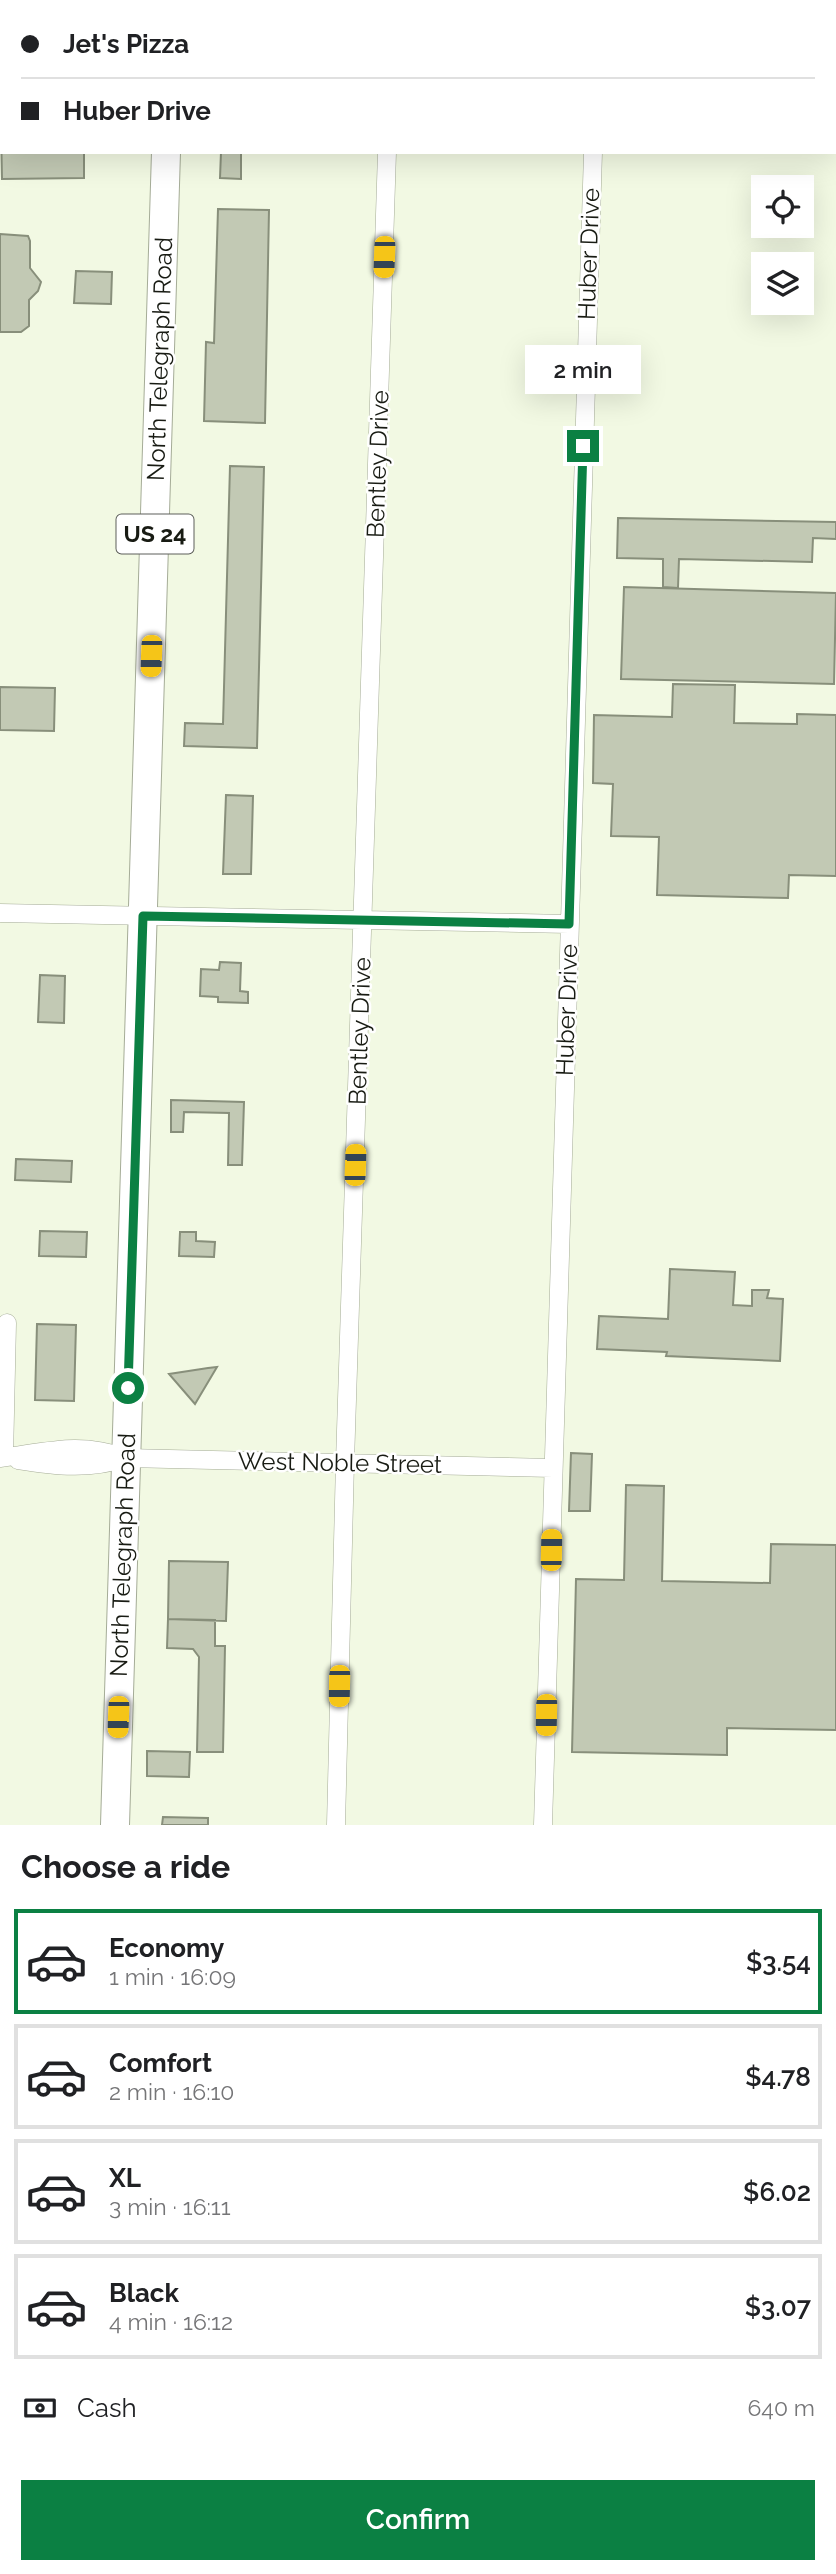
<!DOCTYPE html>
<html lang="en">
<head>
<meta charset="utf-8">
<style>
	:root { --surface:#fff; --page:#f2f2f2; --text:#202124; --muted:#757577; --line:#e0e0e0; --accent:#0b8043 }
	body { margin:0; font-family:Raleway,sans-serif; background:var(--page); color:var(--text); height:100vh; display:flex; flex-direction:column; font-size:26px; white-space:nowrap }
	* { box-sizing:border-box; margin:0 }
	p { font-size:23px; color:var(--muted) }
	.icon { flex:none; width:38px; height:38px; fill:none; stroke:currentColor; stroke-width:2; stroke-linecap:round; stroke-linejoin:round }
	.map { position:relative; height:1825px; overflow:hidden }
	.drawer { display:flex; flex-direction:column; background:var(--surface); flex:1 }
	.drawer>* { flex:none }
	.guide { position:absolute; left:0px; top:0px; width:836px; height:154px; box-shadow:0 7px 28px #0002; display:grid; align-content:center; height:154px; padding:0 21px; background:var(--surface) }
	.tools { position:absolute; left:751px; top:175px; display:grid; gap:14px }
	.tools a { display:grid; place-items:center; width:63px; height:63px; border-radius:0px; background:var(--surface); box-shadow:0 7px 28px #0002; font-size:35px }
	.end { position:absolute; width:32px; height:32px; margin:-16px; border:9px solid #0b8043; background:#fff; box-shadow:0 0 0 4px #fff }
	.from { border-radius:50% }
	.bubble { position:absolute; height:49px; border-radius:0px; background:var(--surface); box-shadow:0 7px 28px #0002; font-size:23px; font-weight:600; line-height:49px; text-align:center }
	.car { position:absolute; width:21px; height:42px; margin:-21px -10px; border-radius:9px; box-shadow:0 0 5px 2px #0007; background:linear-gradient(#f5c518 24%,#345 0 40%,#f5c518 0 76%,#345 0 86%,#f5c518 0) }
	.guide b { display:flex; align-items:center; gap:24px; height:66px; font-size:26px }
	.guide b+b { border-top:2px solid var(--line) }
	.guide i { width:18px; height:18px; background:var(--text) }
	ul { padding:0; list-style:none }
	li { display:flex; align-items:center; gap:21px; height:105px; margin:0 14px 10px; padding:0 7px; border:4px solid var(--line); border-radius:0px }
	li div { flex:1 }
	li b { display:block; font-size:26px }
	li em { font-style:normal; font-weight:600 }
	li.on { border-color:var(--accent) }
	li>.icon { width:63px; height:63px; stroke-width:1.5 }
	h2 { padding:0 21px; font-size:32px; line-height:84px }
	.pay { display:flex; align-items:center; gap:18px; height:77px; padding:0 21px; font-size:26px }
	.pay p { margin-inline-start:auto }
	.action { display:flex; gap:14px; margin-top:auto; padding:14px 21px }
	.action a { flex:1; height:80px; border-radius:0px; background:var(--accent); color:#fff; font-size:28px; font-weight:600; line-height:80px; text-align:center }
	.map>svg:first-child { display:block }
	.building { fill:#c2c9b4; stroke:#888f7b; stroke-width:2 }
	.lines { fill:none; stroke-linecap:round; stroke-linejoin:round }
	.street-casing { stroke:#a5ac97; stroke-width:19 }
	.primary-casing { stroke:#a5ac97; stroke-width:30 }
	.street { stroke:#fff; stroke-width:18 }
	.primary { stroke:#fff; stroke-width:28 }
	.route { stroke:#0b8043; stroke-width:9 }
	.labels { text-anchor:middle; stroke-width:5; stroke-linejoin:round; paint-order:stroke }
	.shield { fill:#fff; stroke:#5d5f5a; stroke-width:2 }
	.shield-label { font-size:23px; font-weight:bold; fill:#181b13 }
	.street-label { font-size:24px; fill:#181b13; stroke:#fff }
</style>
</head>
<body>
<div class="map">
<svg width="836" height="1825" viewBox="0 0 836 1825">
	<rect width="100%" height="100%" fill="#f2f9e3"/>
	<path class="building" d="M1,129L2,152H84V178L2,179Z
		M221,152H241V179L220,178Z
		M218,209L269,210L265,423L204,421L206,342L214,343Z
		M0,234L28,236L30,241V268L41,282L38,291L29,300V326L21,332H0Z
		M76,271L112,272L111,304L74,303Z
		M230,466L264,467L257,748L184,746L185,723L223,724Z
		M618,518L836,522V539L813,538L812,562L679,559L678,588L663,587V559L617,558Z
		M624,587L836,593L834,684L621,679Z
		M673,684L735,685L734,723L797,724V714L836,715V876L789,875L788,898L657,895L659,837L611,836L613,784L593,783L594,715L672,717Z
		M0,687L55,688L54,731L0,730Z
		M226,795L253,796L251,874H223Z
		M220,962L241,963L240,991L248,992V1003L218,1002V997L200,996L201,969L219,970Z
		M40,975L65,976L64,1023L38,1022Z
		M171,1100L244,1102L242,1165H228L229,1113L184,1112L183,1132H171Z
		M16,1159L72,1161L71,1182L15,1180Z
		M40,1231L87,1232L86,1257L39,1256Z
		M180,1232H196V1241L215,1242L214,1257L179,1256Z
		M670,1269L735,1272L733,1305L752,1306V1290H769L767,1298L783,1299L780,1361L666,1356L667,1352L597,1349L599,1316L668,1319Z
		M37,1324L76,1325L74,1401L35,1400Z
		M217,1367L195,1404L169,1374L208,1368Z
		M571,1453L592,1454L590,1511H569Z
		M626,1485L664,1486L662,1581L770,1583L771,1544L836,1545V1730L727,1728V1755L572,1752L576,1579L624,1580Z
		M169,1561L228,1562L226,1621L168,1619Z
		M168,1619L215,1620V1646H225L223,1752H197L199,1657L193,1649L167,1648Z
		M147,1751L190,1752L189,1777L147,1776Z
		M163,1817L208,1818V1825H162Z"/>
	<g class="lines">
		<g class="street-casing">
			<path id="street" d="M392,2V0
				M600,2V0
				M0,913L569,924
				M4,1457L7,1323
				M0,1458C47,1452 79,1441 126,1458L553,1468
				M18,1460C56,1466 89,1470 126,1458
				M336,1825L345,1462L387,152
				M543,1825L593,152"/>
		</g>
		<g class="primary-casing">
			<path id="primary" d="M170,2V0
				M115,1825L166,152"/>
		</g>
		<use href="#street" class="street"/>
		<use href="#primary" class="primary"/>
	</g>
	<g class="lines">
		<path class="route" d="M128,1388L143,916L569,924L583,446"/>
	</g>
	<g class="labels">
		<rect class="shield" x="116.5" y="514.5" width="77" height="39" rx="5"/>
		<g class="shield-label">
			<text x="155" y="542">US 24</text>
		</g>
		<g class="street-label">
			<text transform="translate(589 254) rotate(-88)" y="8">Huber Drive</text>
			<text transform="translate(160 359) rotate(-88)" y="8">North Telegraph Road</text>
			<text transform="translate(378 464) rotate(-88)" y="8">Bentley Drive</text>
			<text transform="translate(567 1010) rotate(-88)" y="8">Huber Drive</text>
			<text transform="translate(360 1031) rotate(-88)" y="8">Bentley Drive</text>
			<text transform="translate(340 1463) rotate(1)" y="8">West Noble Street</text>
			<text transform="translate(123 1555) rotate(-88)" y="8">North Telegraph Road</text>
		</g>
	</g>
</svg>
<div class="tools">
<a><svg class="icon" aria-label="locate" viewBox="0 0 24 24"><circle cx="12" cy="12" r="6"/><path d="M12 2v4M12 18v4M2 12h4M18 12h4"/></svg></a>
<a><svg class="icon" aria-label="layers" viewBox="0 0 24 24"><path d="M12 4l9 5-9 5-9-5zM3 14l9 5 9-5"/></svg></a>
</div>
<i class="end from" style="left:128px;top:1388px"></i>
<i class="end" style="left:583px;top:446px"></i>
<div class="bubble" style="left:525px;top:345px;width:116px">2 min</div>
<i class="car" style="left:384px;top:257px;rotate:182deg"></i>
<i class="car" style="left:151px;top:656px;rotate:182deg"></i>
<i class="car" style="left:355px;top:1165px;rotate:2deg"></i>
<i class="car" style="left:551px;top:1550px;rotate:1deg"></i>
<i class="car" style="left:339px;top:1686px;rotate:181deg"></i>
<i class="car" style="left:546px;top:1715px;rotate:181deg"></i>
<i class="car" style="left:118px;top:1717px;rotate:182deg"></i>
<div class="guide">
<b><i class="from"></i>Jet's Pizza</b>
<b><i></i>Huber Drive</b>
</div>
</div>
<section class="drawer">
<h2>Choose a ride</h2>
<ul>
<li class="on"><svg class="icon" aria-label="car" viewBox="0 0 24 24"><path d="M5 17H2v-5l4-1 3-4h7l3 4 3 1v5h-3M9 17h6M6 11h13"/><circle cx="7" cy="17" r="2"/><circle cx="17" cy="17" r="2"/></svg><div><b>Economy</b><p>1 min · 16:09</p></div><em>$3.54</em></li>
<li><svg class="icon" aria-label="car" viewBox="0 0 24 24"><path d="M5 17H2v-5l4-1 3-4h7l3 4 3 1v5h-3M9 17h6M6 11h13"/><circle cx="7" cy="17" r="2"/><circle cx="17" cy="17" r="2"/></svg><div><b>Comfort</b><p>2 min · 16:10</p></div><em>$4.78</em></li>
<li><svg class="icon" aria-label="car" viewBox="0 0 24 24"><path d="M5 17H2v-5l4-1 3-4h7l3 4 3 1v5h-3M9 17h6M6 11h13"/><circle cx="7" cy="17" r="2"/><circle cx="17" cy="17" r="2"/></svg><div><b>XL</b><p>3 min · 16:11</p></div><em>$6.02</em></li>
<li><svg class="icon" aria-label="car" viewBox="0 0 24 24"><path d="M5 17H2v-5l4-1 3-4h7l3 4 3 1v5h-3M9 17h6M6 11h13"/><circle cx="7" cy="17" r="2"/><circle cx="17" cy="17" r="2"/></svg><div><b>Black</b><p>4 min · 16:12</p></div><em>$3.07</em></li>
</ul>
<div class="pay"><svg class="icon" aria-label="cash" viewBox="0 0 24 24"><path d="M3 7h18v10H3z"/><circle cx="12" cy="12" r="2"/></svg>Cash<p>640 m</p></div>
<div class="action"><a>Confirm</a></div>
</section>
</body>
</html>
